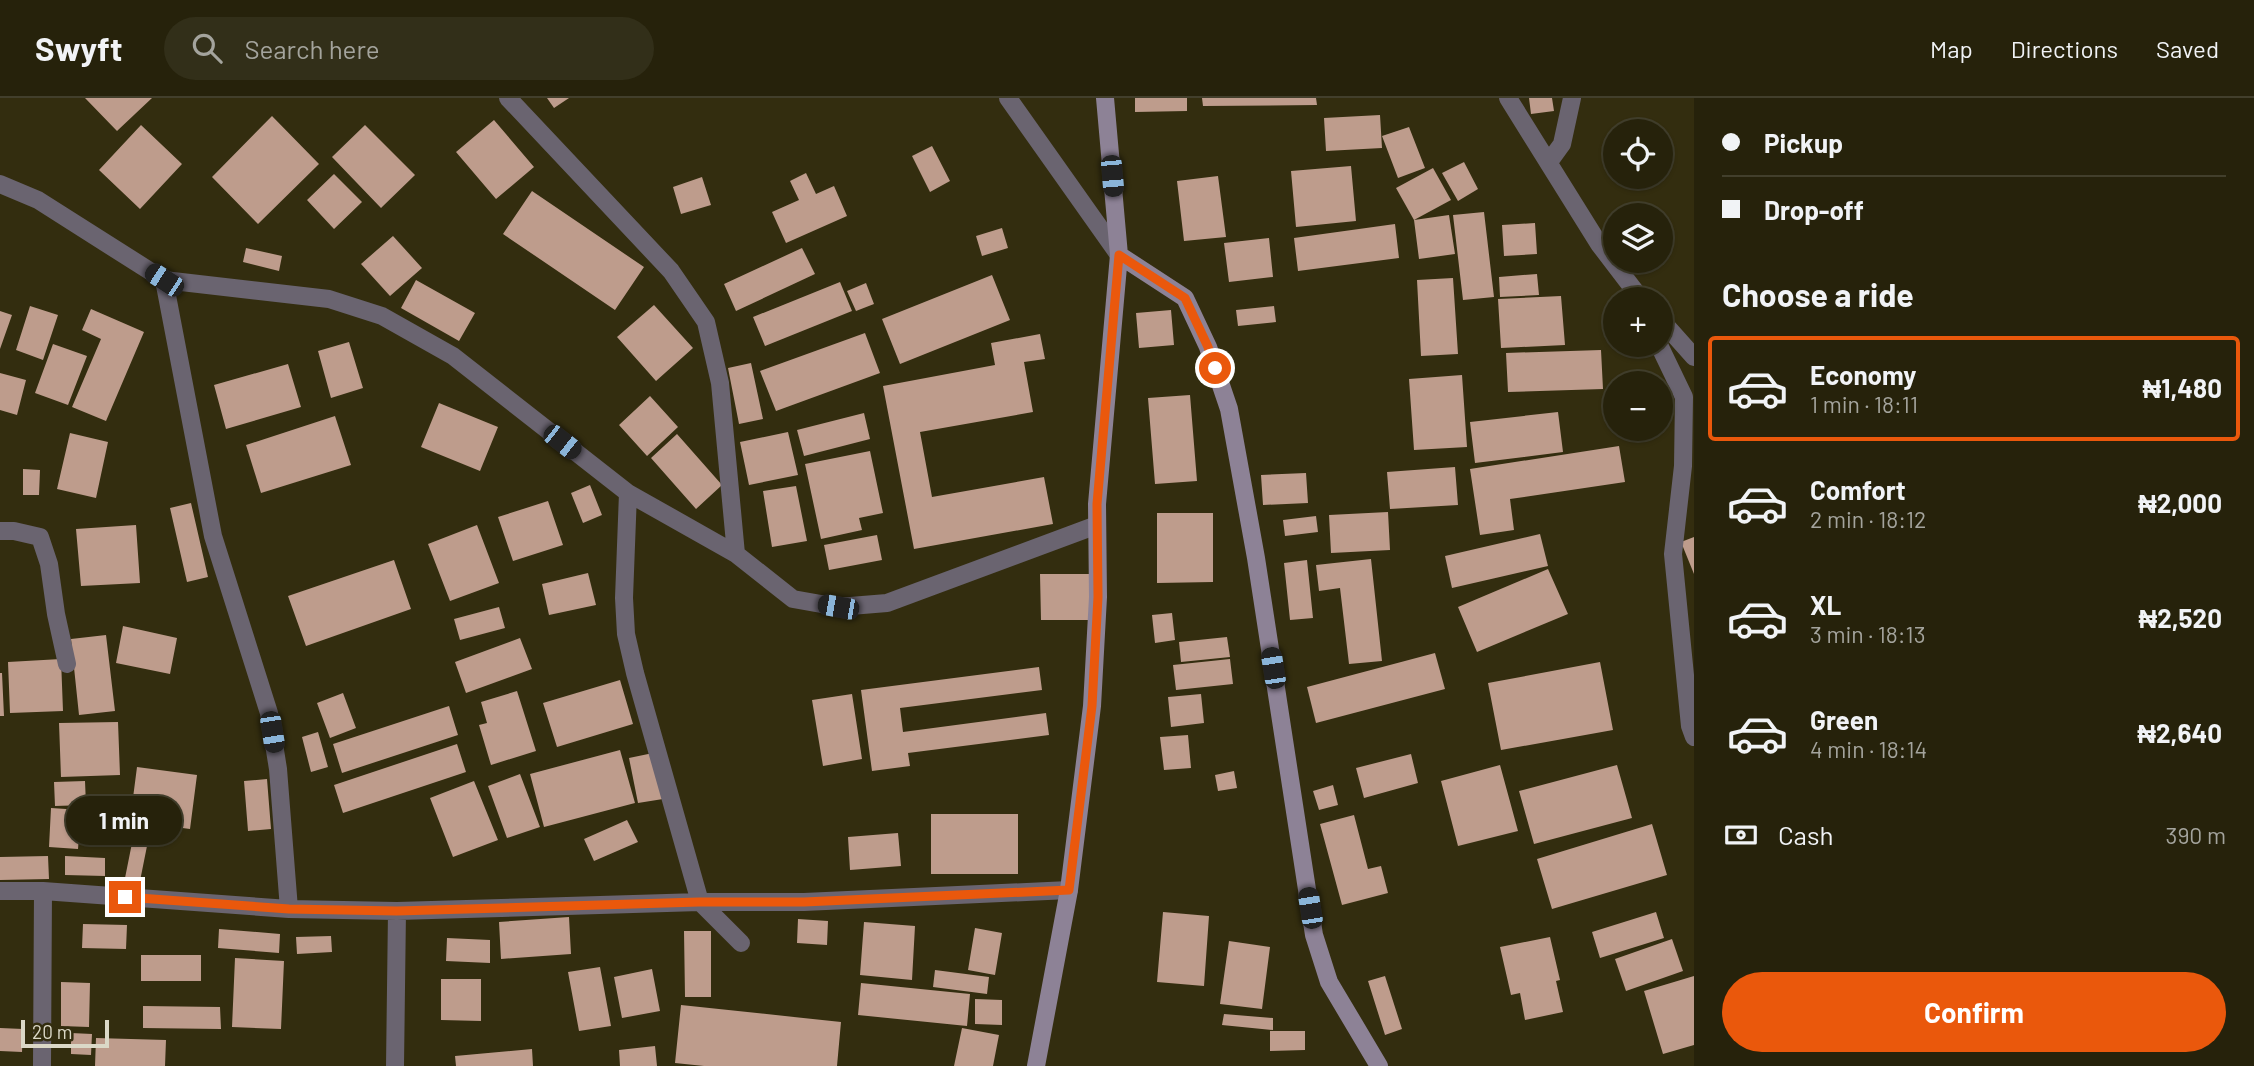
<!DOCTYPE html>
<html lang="en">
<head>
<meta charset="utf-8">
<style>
	:root { --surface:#26220b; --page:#322f19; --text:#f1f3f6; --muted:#a4a49d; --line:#423f2c; --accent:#ea580c }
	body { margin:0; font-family:Barlow,sans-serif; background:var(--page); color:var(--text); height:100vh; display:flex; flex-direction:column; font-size:26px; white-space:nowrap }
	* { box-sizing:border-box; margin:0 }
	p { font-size:23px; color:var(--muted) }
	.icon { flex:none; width:38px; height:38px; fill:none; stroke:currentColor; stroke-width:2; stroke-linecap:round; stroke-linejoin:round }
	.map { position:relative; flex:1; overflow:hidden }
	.panel { display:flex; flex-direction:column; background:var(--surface); width:560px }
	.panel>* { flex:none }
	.hud { display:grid; align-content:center; height:154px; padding:0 28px; background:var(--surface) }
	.tools { position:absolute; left:1603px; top:21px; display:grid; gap:14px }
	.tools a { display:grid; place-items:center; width:70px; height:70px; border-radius:50%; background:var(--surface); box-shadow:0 2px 5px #0004,0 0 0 2px var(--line); font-size:35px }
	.scale { position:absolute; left:21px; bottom:18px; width:88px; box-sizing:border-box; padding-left:7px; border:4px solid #dbd8c7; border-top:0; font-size:19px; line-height:24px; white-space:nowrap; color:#dbd8c7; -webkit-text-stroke:5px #332d0f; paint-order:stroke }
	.end { position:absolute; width:32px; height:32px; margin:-16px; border:9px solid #ea580c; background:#fff; box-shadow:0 0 0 4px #fff }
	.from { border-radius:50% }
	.bubble { position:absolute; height:49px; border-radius:24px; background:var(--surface); box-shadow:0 2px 5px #0004,0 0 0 2px var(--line); font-size:23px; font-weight:700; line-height:49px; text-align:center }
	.car { position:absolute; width:21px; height:42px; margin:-21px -10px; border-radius:9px; box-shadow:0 0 5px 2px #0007; background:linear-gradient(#222 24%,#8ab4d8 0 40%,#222 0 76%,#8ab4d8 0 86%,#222 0) }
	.hud b { display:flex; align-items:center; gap:24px; height:66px; font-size:26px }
	.hud b+b { border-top:2px solid var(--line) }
	.hud i { width:18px; height:18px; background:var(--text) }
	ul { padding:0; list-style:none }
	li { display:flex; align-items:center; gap:21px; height:105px; margin:0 14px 10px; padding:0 14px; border:4px solid transparent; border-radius:7px }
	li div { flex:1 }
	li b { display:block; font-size:26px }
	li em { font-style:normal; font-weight:700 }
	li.on { border-color:var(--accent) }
	li>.icon { width:63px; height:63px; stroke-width:1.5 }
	h2 { padding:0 28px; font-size:32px; line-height:84px }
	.pay { display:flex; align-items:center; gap:18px; height:77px; padding:0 28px; font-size:26px }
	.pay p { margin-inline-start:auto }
	.button { display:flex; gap:14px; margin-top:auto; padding:14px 28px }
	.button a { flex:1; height:80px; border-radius:42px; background:var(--accent); color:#fff; font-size:28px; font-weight:700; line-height:80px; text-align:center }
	header { display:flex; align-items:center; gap:42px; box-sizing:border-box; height:98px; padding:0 35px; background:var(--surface); border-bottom:2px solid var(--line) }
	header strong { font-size:33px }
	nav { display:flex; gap:38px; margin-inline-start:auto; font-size:24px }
	.search { width:490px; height:63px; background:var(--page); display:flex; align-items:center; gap:18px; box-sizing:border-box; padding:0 24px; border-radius:38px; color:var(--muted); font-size:26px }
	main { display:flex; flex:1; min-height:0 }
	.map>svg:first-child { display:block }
	.building { fill:#be9c8c }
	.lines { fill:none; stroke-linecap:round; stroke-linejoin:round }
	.street { stroke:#6a6470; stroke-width:18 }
	.secondary { stroke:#8d8296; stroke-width:18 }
	.route { stroke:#ea580c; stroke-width:9 }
</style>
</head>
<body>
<header>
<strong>Swyft</strong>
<div class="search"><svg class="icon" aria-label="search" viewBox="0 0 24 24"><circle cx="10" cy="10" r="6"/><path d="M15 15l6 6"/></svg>Search here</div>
<nav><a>Map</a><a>Directions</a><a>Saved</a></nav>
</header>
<main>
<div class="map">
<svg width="1694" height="968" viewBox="0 0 1694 968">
	<rect width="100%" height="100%" fill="#332d0f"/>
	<path class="building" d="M85,0H152L117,33Z
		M547,0H569L554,10Z
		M1135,0H1187V13L1135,14Z
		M1202,0H1316L1317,7L1203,8Z
		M1529,0H1552L1554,13L1531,16Z
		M1380,17L1382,50L1326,53L1324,20Z
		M272,18L319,66L258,126L212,79Z
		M494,22L534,69L496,101L456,54Z
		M141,27L182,66L140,111L99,72Z
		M365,27L415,77L381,110L332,59Z
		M1409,29L1425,70L1398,80L1382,38Z
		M932,48L950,83L930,94L912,58Z
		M1464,64L1478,91L1458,103L1442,75Z
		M1351,68L1356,123L1296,129L1291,73Z
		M1433,70L1451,102L1414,122L1449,117L1455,156L1419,161L1414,122L1396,90Z
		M806,75L816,96L834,88L847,118L786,145L772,114L799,102L790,83Z
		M334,76L362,104L334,131L307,102Z
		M1218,78L1226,139L1184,143L1177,83Z
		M702,79L711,107L681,116L673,89Z
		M532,93L644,169L615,212L503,136Z
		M1484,114L1494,199L1463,202L1453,117Z
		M1535,125L1537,156L1504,158L1502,127Z
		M1395,126L1399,160L1298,173L1294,140Z
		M1002,130L1008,150L982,158L976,138Z
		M393,138L422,170L390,198L361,166Z
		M1269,140L1273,179L1229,184L1224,145Z
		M246,150L282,158L279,173L243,164Z
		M802,150L815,176L736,213L724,186Z
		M1537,176L1539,197L1500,199L1499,179Z
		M992,177L1010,222L900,266L882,221Z
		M1453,180L1458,256L1421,258L1417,182Z
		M416,182L475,215L459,243L401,210Z
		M840,184L852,213L765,248L753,219Z
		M866,185L874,206L856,213L847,193Z
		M1561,198L1565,247L1501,250L1498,201Z
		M654,207L693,250L656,283L617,239Z
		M30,208L58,217L43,262L16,252Z
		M1274,208L1276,224L1238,228L1236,212Z
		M91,211L144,234L106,323L72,309L101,241L82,232Z
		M1171,212L1174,247L1139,250L1136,215Z
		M0,213L12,217L0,251Z
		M865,235L880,275L776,313L760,273Z
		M1040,236L1045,261L1024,264L1033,314L920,334L932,399L1044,379L1053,426L914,451L883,288L995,267L991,245Z
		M349,244L363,290L331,300L318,253Z
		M53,246L87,258L68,307L35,295Z
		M1601,252L1603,291L1508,294L1506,255Z
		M751,265L763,321L739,326L728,270Z
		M288,266L301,309L226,331L214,287Z
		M0,275L26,282L17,317L0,312Z
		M1462,277L1467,349L1414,352L1409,281Z
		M1190,297L1197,383L1155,386L1148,300Z
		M650,298L678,329L647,358L619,327Z
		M439,305L498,329L480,373L421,349Z
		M1558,314L1563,354L1475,365L1470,324Z
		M864,315L870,341L804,358L797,332Z
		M335,318L351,367L261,395L246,347Z
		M788,334L798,377L749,387L740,344Z
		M70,335L108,344L96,400L57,391Z
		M677,336L722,387L696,411L651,360Z
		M1619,348L1625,384L1510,401L1514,432L1480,437L1470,371Z
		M870,353L883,415L859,420L862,432L821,441L805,366Z
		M1455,369L1458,407L1390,411L1387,374Z
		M23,371L40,372L39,397H23Z
		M1306,375L1308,405L1263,407L1261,377Z
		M590,387L602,417L583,425L571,395Z
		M796,388L807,443L772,449L763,393Z
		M548,403L563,447L513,463L498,419Z
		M191,405L208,479L187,484L170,410Z
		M1388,414L1390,452L1331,455L1329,417Z
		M1157,415H1213V484L1157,485Z
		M1316,418L1318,434L1285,438L1283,422Z
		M136,427L140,485L81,488L76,431Z
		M477,427L499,485L450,503L428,446Z
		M1540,436L1548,468L1452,490L1445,458Z
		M877,437L882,462L829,472L824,447Z
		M1694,439V476L1681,444Z
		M1371,461L1382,563L1349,566L1340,490L1319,493L1316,467Z
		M394,462L411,511L306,548L288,498Z
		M1307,462L1313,520L1290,522L1284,465Z
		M1548,471L1568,516L1477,554L1458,509Z
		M588,475L596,507L549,517L542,486Z
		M1040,476H1092L1093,522H1041Z
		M499,509L505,530L460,542L454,521Z
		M1172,515L1175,542L1155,545L1152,517Z
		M123,528L177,540L170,576L116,565Z
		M106,537L115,613L79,617L71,541Z
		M1227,539L1230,559L1181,564L1179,544Z
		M520,540L532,571L466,595L455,564Z
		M1435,555L1445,591L1316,625L1307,589Z
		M61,561L63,613L10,615L8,564Z
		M1230,561L1233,586L1176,592L1173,567Z
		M1600,564L1613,632L1501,652L1488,585Z
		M1039,569L1042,592L900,610L903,634L1046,615L1049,637L908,655L910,668L872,673L861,592Z
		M0,575H2L4,618H0Z
		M620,582L633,626L557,649L543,605Z
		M517,593L536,653L491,667L479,627L487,625L481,604Z
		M343,595L356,630L330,640L317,605Z
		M852,596L862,661L823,668L812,602Z
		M1201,596L1204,625L1171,629L1168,599Z
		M449,608L458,637L342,675L333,646Z
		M118,624L120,677L61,679L59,625Z
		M318,634L328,669L311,674L302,639Z
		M1188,637L1191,670L1164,672L1160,639Z
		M457,646L466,674L343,715L334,687Z
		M620,652L635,705L544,729L530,676Z
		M653,655L663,701L638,705L629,660Z
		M1411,656L1418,685L1364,700L1356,670Z
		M1500,667L1518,733L1458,748L1441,683Z
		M1617,667L1632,720L1534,746L1519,693Z
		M137,669L197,677L190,731L130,723Z
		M1234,673L1237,690L1218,693L1215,677Z
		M520,676L540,729L507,740L488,688Z
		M267,681L271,731L248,733L244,683Z
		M85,683L86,707L55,708L54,684Z
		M474,683L498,742L453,759L430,700Z
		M1333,687L1338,707L1319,712L1313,693Z
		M51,710L81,712L78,751L49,749Z
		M931,716H1018V776H931Z
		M1354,717L1368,771L1381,768L1388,795L1342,807L1320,726Z
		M627,722L638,744L594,763L584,741Z
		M1652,726L1667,777L1552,811L1537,761Z
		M898,735L901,768L850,772L848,739Z
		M133,740L148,743L140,783L125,780Z
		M48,758L49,781L0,782V759Z
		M65,758L105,760V778L65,777Z
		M1163,814L1209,818L1204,888L1157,884Z
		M1656,814L1664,840L1600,860L1592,834Z
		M569,819L571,856L501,861L499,824Z
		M798,821L828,823L827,847L797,845Z
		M864,824L915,828L912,882L860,877Z
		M83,826L127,827L126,851L82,850Z
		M975,830L1002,835L995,877L968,872Z
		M219,831L280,836L279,855L218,850Z
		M684,833H711V899H685Z
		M331,838L332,854L297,856L296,839Z
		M1550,839L1560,882L1556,883L1563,914L1525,922L1520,895L1511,897L1500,849Z
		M447,840L490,842V865L446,863Z
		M1672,841L1683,873L1626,893L1615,861Z
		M1229,843L1270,849L1262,911L1220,906Z
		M141,857H201V883H141Z
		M235,860L284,863L281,931L232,929Z
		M600,869L611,928L579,933L568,874Z
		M652,871L660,913L622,920L614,879Z
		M935,872L989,879L987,896L933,889Z
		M1385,878L1402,931L1385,937L1368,883Z
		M1694,878V947L1663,956L1644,893Z
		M441,881H481V923L441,922Z
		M61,884L90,885L89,929L61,928Z
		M861,885L970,896L967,928L858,917Z
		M975,901L1002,902V927L975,926Z
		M681,907L841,924L837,968H704L675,965Z
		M143,908L220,909L221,931L143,930Z
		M1224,916L1273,920V932L1222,927Z
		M0,930L23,931L22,954L0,953Z
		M962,930L999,937L993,968H954Z
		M1270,933H1305V952L1270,953Z
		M71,935L92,936L91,957L71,956Z
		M96,940L166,942L165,968H95Z
		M655,948L657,968H620L619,952Z
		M532,951L533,968H456L455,958Z"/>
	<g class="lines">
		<path class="street" d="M508,0L671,173L706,224L720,285L736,456
			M1008,0L1119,157
			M1508,0L1599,146L1641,201
			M1549,64L1562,46L1572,0
			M0,86L38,102L164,182L329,201L382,218L453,258L628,395L736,456L793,501L838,509L887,505L1097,427
			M164,182L213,438L269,615L278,671L289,811
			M1661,222L1694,259
			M1659,247L1684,299L1683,368L1673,456L1690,628L1694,639
			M628,395L624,500L626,536L635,575L700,804L741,845
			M0,433H14L40,439L49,466L56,516L67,566
			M0,793H43L289,811L397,813L700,804H804L1069,792
			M42,968L43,793
			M395,968L397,813"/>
		<path class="secondary" d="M1119,157L1185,200L1208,249L1229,311L1256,460L1314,837L1329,884L1379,968
			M1036,968L1069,792L1092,608L1098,499L1097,406L1119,157L1105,0"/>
	</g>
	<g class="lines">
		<path class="route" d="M125,799L289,811L397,813L699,804H804L1069,792L1092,608L1098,499L1097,406L1119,157L1185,200L1208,249L1215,270"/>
	</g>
</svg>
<div class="tools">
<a><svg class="icon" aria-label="locate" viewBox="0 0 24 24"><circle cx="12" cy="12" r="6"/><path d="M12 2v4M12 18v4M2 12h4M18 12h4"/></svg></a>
<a><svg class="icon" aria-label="layers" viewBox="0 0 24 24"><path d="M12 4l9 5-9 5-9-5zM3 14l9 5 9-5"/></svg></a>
<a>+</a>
<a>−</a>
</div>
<div class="scale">20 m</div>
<i class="end from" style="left:1215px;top:270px"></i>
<i class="end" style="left:125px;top:799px"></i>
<div class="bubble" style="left:66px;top:698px;width:116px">1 min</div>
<i class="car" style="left:1112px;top:78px;rotate:175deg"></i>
<i class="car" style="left:164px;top:182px;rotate:303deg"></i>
<i class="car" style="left:562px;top:344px;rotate:128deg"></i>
<i class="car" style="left:838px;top:509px;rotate:280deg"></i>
<i class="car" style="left:1273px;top:570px;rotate:351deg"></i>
<i class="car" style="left:272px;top:634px;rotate:171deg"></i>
<i class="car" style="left:1310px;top:810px;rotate:351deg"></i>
</div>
<section class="panel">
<div class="hud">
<b><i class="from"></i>Pickup</b>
<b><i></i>Drop-off</b>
</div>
<h2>Choose a ride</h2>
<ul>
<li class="on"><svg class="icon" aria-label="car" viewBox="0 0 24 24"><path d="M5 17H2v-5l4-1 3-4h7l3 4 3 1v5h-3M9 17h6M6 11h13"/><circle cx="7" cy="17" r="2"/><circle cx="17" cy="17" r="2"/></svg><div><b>Economy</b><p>1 min · 18:11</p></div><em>₦1,480</em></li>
<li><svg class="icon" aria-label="car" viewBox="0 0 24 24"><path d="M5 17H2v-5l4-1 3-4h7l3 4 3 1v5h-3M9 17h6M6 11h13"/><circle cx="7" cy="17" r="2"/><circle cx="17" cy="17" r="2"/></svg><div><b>Comfort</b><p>2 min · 18:12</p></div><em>₦2,000</em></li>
<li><svg class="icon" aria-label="car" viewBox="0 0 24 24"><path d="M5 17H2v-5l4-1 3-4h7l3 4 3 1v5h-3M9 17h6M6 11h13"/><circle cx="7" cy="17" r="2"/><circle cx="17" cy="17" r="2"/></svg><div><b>XL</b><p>3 min · 18:13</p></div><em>₦2,520</em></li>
<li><svg class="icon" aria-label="car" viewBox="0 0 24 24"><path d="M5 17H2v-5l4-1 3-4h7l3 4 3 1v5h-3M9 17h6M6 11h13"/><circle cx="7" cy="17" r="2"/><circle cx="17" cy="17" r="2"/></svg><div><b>Green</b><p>4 min · 18:14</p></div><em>₦2,640</em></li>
</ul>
<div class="pay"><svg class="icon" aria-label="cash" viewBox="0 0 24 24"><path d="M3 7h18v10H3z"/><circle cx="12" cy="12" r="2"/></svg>Cash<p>390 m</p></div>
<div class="button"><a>Confirm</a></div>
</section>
</main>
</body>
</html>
